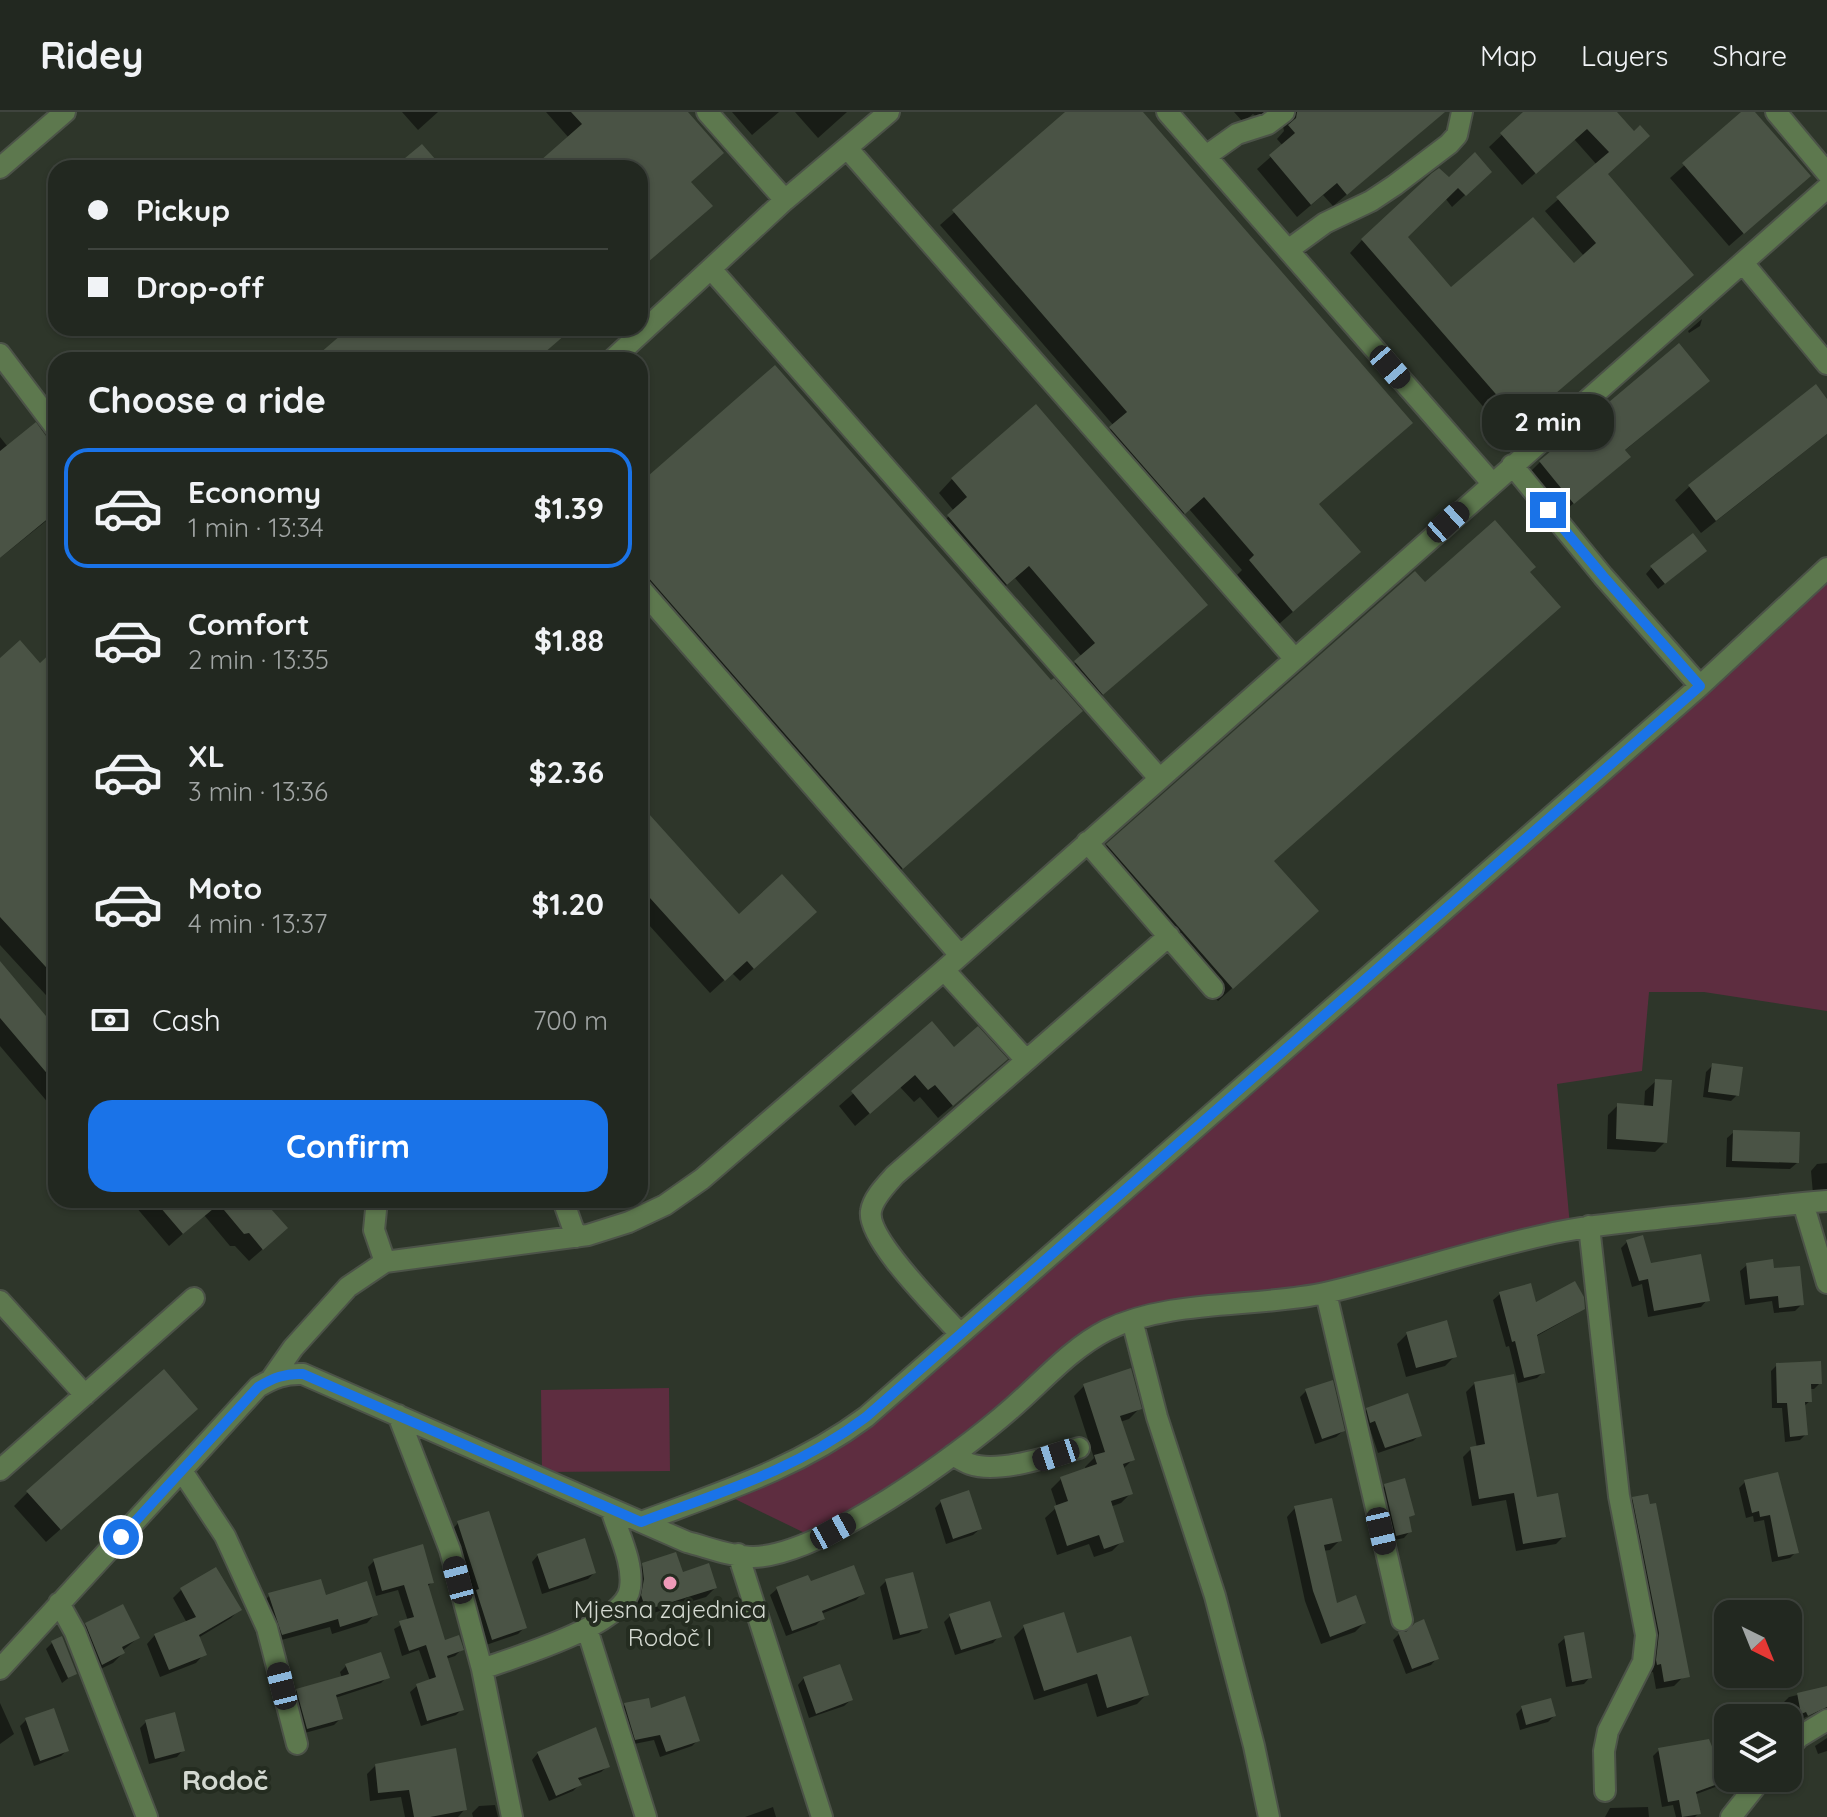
<!DOCTYPE html>
<html lang="en">
<head>
<meta charset="utf-8">
<style>
	:root { --surface:#222820; --page:#2e342d; --text:#f1f3f6; --muted:#a2a6a5; --line:#3f443e; --accent:#1a73e8 }
	body { margin:0; font-family:Quicksand,sans-serif; background:var(--page); color:var(--text); height:100vh; display:flex; flex-direction:column; font-size:30px; white-space:nowrap }
	* { box-sizing:border-box; margin:0 }
	p { font-size:26px; color:var(--muted) }
	.icon { flex:none; width:44px; height:44px; fill:none; stroke:currentColor; stroke-width:2; stroke-linecap:round; stroke-linejoin:round }
	.map { position:relative; flex:1; overflow:hidden }
	.panel { position:absolute; left:48px; top:240px; width:600px; height:856px; display:flex; flex-direction:column; background:var(--surface); border-radius:24px; box-shadow:0 2px 6px #0004,0 0 0 2px var(--line) }
	.panel>* { flex:none }
	.hud { position:absolute; left:48px; top:48px; width:600px; height:176px; border-radius:24px; box-shadow:0 2px 6px #0004,0 0 0 2px var(--line); display:grid; align-content:center; height:176px; padding:0 40px; background:var(--surface) }
	.needle { width:52px; rotate:137deg }
	.fabs { position:absolute; left:1714px; top:1488px; display:grid; gap:16px }
	.fabs a { display:grid; place-items:center; width:88px; height:88px; border-radius:16px; background:var(--surface); box-shadow:0 2px 6px #0004,0 0 0 2px var(--line); font-size:40px }
	.end { position:absolute; width:36px; height:36px; margin:-18px; border:10px solid #1a73e8; background:#fff; box-shadow:0 0 0 4px #fff }
	.from { border-radius:50% }
	.bubble { position:absolute; height:56px; border-radius:24px; background:var(--surface); box-shadow:0 2px 6px #0004,0 0 0 2px var(--line); font-size:26px; font-weight:700; line-height:56px; text-align:center }
	.car { position:absolute; width:24px; height:48px; margin:-24px -12px; border-radius:10px; box-shadow:0 0 6px 2px #0007; background:linear-gradient(#222 24%,#8ab4d8 0 40%,#222 0 76%,#8ab4d8 0 86%,#222 0) }
	.hud b { display:flex; align-items:center; gap:28px; height:76px; font-size:30px }
	.hud b+b { border-top:2px solid var(--line) }
	.hud i { width:20px; height:20px; background:var(--text) }
	ul { padding:0; list-style:none }
	li { display:flex; align-items:center; gap:24px; height:120px; margin:0 16px 12px; padding:0 24px; border:4px solid transparent; border-radius:24px }
	li div { flex:1 }
	li b { display:block; font-size:30px }
	li em { font-style:normal; font-weight:700 }
	li.on { border-color:var(--accent) }
	li>.icon { width:72px; height:72px; stroke-width:1.5 }
	h2 { padding:0 40px; font-size:36px; line-height:96px }
	.pay { display:flex; align-items:center; gap:20px; height:88px; padding:0 40px; font-size:30px }
	.pay p { margin-inline-start:auto }
	.button { display:flex; gap:16px; margin-top:auto; padding:16px 40px }
	.button a { flex:1; height:92px; border-radius:24px; background:var(--accent); color:#fff; font-size:32px; font-weight:700; line-height:92px; text-align:center }
	header { display:flex; align-items:center; gap:48px; box-sizing:border-box; height:112px; padding:0 40px; background:var(--surface); border-bottom:2px solid var(--line) }
	header strong { font-size:38px }
	nav { display:flex; gap:44px; margin-inline-start:auto; font-size:28px }
	.map>svg:first-child { display:block }
	.green { fill:#5e2d40 }
	.shadow { fill:#0007 }
	.building { fill:#4a5345 }
	.lines { fill:none; stroke-linecap:round; stroke-linejoin:round }
	.minor-casing { stroke:#4c5348; stroke-width:24 }
	.minor { stroke:#5d784e; stroke-width:20 }
	.route { stroke:#1a73e8; stroke-width:10 }
	.poi-dot { fill:#ef9ab8; stroke:#242c20; stroke-width:3 }
	.labels { text-anchor:middle; stroke-width:8; stroke-linejoin:round; paint-order:stroke }
	.poi-label { font-size:24px; fill:#d3d8d0; stroke:#242c20 }
	.quarter-label { font-size:28px; font-weight:bold; fill:#d3d8d0; stroke:#242c20 }
</style>
</head>
<body>
<header>
<strong>Ridey</strong>
<nav><a>Map</a><a>Layers</a><a>Share</a></nav>
</header>
<div class="map">
<svg width="1827" height="1705" viewBox="0 0 1827 1705">
	<rect width="100%" height="100%" fill="#2e362a"/>
	<path class="green" d="M1827,472V899L1704,880H1649L1642,959L1557,972L1570,1114L1319,1173L1146,1198L953,1336L813,1425L735,1387L797,1358L852,1321Z
		M669,1276L670,1359L542,1360L541,1278Z"/>
	<path class="shadow" d="M402,0H438L418,18Z
		M546,0H685L690,70L640,157V56H535L569,26Z
		M732,0H779L752,23Z
		M795,0H847L818,26Z
		M1068,0H1141L1345,454L1279,512L1237,463L1242,458L1189,397L1170,414L1097,330L1114,314L940,113Z
		M1234,0H1267L1257,5L1253,2L1243,10Z
		M1270,0H1428L1421,20L1333,94L1323,83L1297,105L1257,57L1283,34L1277,27L1284,19L1281,5Z
		M1526,0H1614L1634,22L1606,63L1679,175L1507,322L1350,141L1362,128L1449,68L1477,72L1452,95L1445,86L1405,125L1451,178L1573,154L1584,144L1545,99L1597,53L1574,27L1522,73L1489,35Z
		M1744,0H1753L1794,77L1729,134L1670,66Z
		M1702,207L1700,214L1689,221L1688,219Z
		M1815,275L1827,290V322L1701,421L1675,388L1689,375Z
		M1697,279L1624,339L1618,355L1563,400L1530,360L1540,350Z
		M0,325L8,335L45,326L56,330V401L0,446Z
		M952,367L1206,493L1089,595L1061,564L1082,545L1015,466L993,485L935,418L954,399L939,381Z
		M640,373L1067,613L888,769L640,485Z
		M1698,445L1658,477L1646,462L1652,455Z
		M56,539V894L0,833V549L40,554Z
		M640,695L739,804L800,814L740,869L732,861L710,881L640,803Z
		M1107,733L1272,749L1303,812L1218,889L1094,747Z
		M0,852L56,919V1000L0,934Z
		M932,912L954,937L991,961L938,1006L920,985L914,990L900,975L855,1014L839,994Z
		M1713,953L1737,983L1731,989L1703,985L1706,960Z
		M1656,969L1665,1030L1655,1040L1607,1037L1608,1003L1618,993L1644,995L1645,979Z
		M1734,1020L1797,1051L1790,1057L1726,1055L1727,1026Z
		M1827,1051V1081L1813,1082L1811,1059L1817,1052Z
		M130,1088H260L272,1129L249,1149L235,1134H230L204,1103L169,1134Z
		M1627,1130L1650,1153L1707,1188L1701,1195L1648,1205L1642,1172L1632,1175L1621,1136Z
		M1747,1153L1802,1192L1795,1199L1774,1201L1772,1189L1745,1193L1740,1159Z
		M1500,1182L1535,1193L1583,1196L1576,1202L1535,1225L1543,1260L1537,1266L1518,1271L1509,1234L1506,1235L1493,1188Z
		M1407,1222L1455,1244L1445,1254L1406,1265L1397,1232Z
		M1777,1253L1820,1271L1814,1277H1809L1810,1289L1803,1295L1806,1322L1800,1328L1785,1330L1782,1296H1772L1771,1259Z
		M1475,1271L1536,1387L1564,1424L1556,1432L1516,1439L1506,1388L1472,1394L1463,1345L1471,1337L1477,1336L1466,1280Z
		M1084,1274L1139,1297L1129,1307L1120,1310L1133,1347L1123,1357L1131,1381L1121,1391L1110,1395L1122,1429L1112,1439L1094,1445L1089,1432L1057,1443L1045,1406L1057,1395L1051,1377L1061,1367L1086,1358L1085,1355L1094,1346L1074,1284Z
		M1306,1279L1343,1319L1336,1325L1315,1332L1300,1285Z
		M1367,1297L1420,1323L1413,1329L1378,1341L1369,1314L1364,1316L1361,1304Z
		M182,1310L46,1430L14,1394L28,1380Z
		M1776,1362L1796,1440L1790,1446L1772,1450L1764,1408L1754,1410L1753,1404L1746,1406L1739,1376L1745,1370Z
		M1385,1374L1412,1402L1407,1407L1410,1419L1404,1426L1390,1429L1378,1380Z
		M1633,1387L1683,1565L1674,1574L1656,1577L1653,1560L1649,1561L1651,1530L1625,1395Z
		M941,1390L980,1417L973,1423L946,1432L935,1396Z
		M1295,1396L1339,1429L1330,1438L1323,1439L1335,1493L1364,1511L1355,1520L1321,1532L1305,1489L1287,1405Z
		M458,1411L524,1516L518,1522L486,1533L471,1487L474,1483L452,1418Z
		M538,1443L594,1461L588,1467L542,1482L532,1450Z
		M374,1449L432,1470L427,1475L444,1530L461,1538L455,1544L446,1547L462,1597L456,1603L421,1614L410,1580L417,1574L430,1569L419,1538L402,1544L394,1517L408,1509L398,1478L376,1484L368,1455Z
		M643,1453L682,1462L715,1476L706,1485L637,1506L633,1493L634,1462Z
		M216,1457L239,1498L231,1506L198,1526L204,1542L196,1551L160,1565L147,1532L155,1523L187,1511L173,1486L181,1478Z
		M886,1469L925,1515L919,1521L893,1528L880,1475Z
		M810,1471L862,1482L856,1488L821,1502L823,1506L816,1513L786,1524L770,1483L777,1477Z
		M270,1483L324,1485L375,1502L367,1511L332,1522L330,1515L274,1530L261,1492Z
		M950,1504L999,1524L993,1531L955,1543L944,1510Z
		M86,1513L138,1526L122,1539L123,1541L113,1551L92,1561L76,1523Z
		M1024,1515L1076,1544L1147,1582L1137,1592L1097,1605L1087,1571L1034,1588L1014,1525Z
		M1408,1520L1437,1546L1431,1553L1406,1562L1393,1528L1399,1522Z
		M1565,1526L1590,1565L1584,1572L1566,1575L1558,1532Z
		M53,1530L75,1561L62,1571L46,1537Z
		M346,1554L387,1565L381,1571L335,1586L340,1607L334,1613L301,1622L291,1585L297,1578L342,1566L340,1560Z
		M804,1566L851,1588L844,1594L809,1606L798,1573Z
		M1827,1576V1596L1799,1608L1788,1617V1606H1728V1630L1715,1613L1720,1608L1758,1599L1759,1603L1784,1595L1783,1591L1789,1585Z
		M0,1591L14,1622L0,1632Z
		M625,1593L698,1628L692,1634L660,1645L654,1628L629,1633L619,1599Z
		M1522,1596L1554,1604L1548,1610L1520,1618L1516,1602Z
		M26,1608L67,1638L61,1644L34,1654L20,1614Z
		M146,1610L183,1638L177,1645L149,1652L140,1616Z
		M1827,1626V1639L1818,1642L1815,1634Z
		M1659,1638L1723,1668L1718,1674L1694,1683L1699,1701L1695,1705H1676L1673,1693L1662,1695L1653,1644Z
		M538,1641L608,1654L601,1660L577,1669L579,1673L573,1679L549,1689L532,1648Z
		M376,1653L465,1697L458,1705H405L401,1685L370,1689L367,1662Z
		M495,1693L498,1705H473L472,1701L479,1694Z
		M773,1695L776,1705H745Z
		M1648,1695L1649,1705H1605L1610,1696Z"/>
	<path class="building" d="M571,0H688L724,41L691,70L713,94L640,157V56H532L582,12Z
		M1065,0H1143L1413,311L1319,392L1361,440L1293,500L1249,448L1254,443L1204,385L1185,402L1109,315L1127,300L952,98Z
		M1297,0H1445L1347,83L1337,71L1311,93L1269,43L1295,21L1288,13L1296,6Z
		M1523,0H1617L1634,19L1640,13L1650,24L1608,62L1694,163L1521,311L1361,127L1432,61L1439,56L1449,65L1475,40L1492,60L1466,84L1458,76L1408,125L1451,175L1533,105L1574,151L1596,131L1556,85L1609,40L1587,17L1536,62L1500,21Z
		M1741,0H1755L1811,64L1744,122L1682,51Z
		M422,32L443,56H393Z
		M349,216H573L536,248H312Z
		M1679,231L1710,269L1625,338L1631,345L1574,392L1539,349Z
		M775,253L1051,568L1054,566L1083,599L903,757L640,456V371Z
		M1816,272L1827,287V322L1716,409L1688,373Z
		M1036,292L1208,493L1103,583L1074,549L1095,531L1029,454L1007,473L947,403L967,385L951,366Z
		M36,310L46,324L56,329V400L0,446V339Z
		M1495,408L1536,455L1530,460L1561,495L1274,749L1319,799L1233,877L1106,732L1415,459L1425,470Z
		M1693,421L1707,439L1665,472L1650,454Z
		M20,528L40,551L56,536V866L0,805V546Z
		M640,692L739,802L782,762L817,800L754,857L747,849L725,869L640,775Z
		M0,849L56,916V972L0,906Z
		M932,909L954,935L978,914L1008,947L953,994L935,973L928,978L915,963L870,1002L851,979Z
		M1712,951L1743,955L1739,984L1708,980Z
		M1655,967L1672,968L1667,1031L1616,1027L1617,991L1653,994Z
		M1733,1018L1800,1020L1799,1051L1732,1049Z
		M154,1088H263L288,1116L263,1138L249,1121L244,1122L219,1092L183,1122Z
		M1643,1123L1651,1151L1701,1142L1710,1189L1654,1199L1648,1167L1639,1169L1626,1128Z
		M1773,1147L1774,1156L1800,1154L1804,1193L1779,1196L1778,1184L1750,1187L1746,1151Z
		M1575,1169L1584,1185L1585,1197L1537,1223L1545,1261L1524,1266L1515,1229L1512,1230L1499,1180L1531,1171L1536,1190Z
		M1447,1208L1457,1245L1416,1256L1406,1220Z
		M1821,1249L1822,1272H1811L1812,1290H1805L1808,1323L1790,1325L1787,1291H1777L1776,1251Z
		M1131,1256L1142,1297L1120,1304L1135,1348L1123,1352L1133,1382L1111,1389L1124,1430L1104,1437L1099,1423L1067,1434L1054,1394L1068,1389L1060,1365L1097,1352L1094,1343L1105,1340L1083,1272Z
		M164,1257L198,1297L61,1418L26,1379Z
		M1514,1262L1537,1385L1558,1381L1566,1425L1523,1432L1514,1381L1479,1387L1470,1335L1485,1332L1474,1270Z
		M1333,1268L1345,1319L1322,1327L1305,1277Z
		M1408,1281L1422,1324L1385,1336L1375,1309L1370,1311L1366,1296Z
		M1778,1360L1799,1441L1778,1445L1770,1403L1760,1405L1759,1399L1752,1401L1744,1368Z
		M1405,1366L1415,1403L1409,1405L1412,1420L1396,1424L1384,1372Z
		M969,1378L982,1417L953,1427L940,1388Z
		M1648,1382L1650,1392L1656,1391L1690,1565L1664,1570L1661,1552L1657,1553L1656,1548L1659,1521L1632,1385Z
		M1332,1386L1342,1429L1324,1433L1337,1491L1356,1483L1366,1511L1330,1525L1313,1479L1294,1394Z
		M489,1399L527,1516L492,1528L476,1478L479,1477L457,1409Z
		M585,1426L596,1461L549,1477L537,1442Z
		M423,1432L434,1471L428,1472L445,1528L459,1523L464,1538L447,1544L464,1598L427,1609L416,1572L436,1565L426,1533L409,1539L399,1509L414,1505L404,1473L382,1479L373,1447Z
		M676,1440L683,1460L709,1451L717,1476L646,1498L641,1483L644,1467L642,1451Z
		M854,1453L865,1482L822,1499L825,1507L792,1519L776,1475L808,1463L811,1469Z
		M216,1455L242,1498L199,1523L207,1543L169,1558L154,1522L196,1505L180,1476Z
		M913,1460L928,1516L900,1523L885,1467Z
		M321,1467L326,1483L367,1469L378,1503L340,1515L338,1507L282,1523L268,1481Z
		M990,1489L1002,1525L961,1538L949,1502Z
		M123,1492L140,1526L122,1535L125,1541L102,1553L85,1511Z
		M1064,1500L1077,1541L1131,1524L1149,1583L1107,1596L1097,1562L1044,1579L1023,1513Z
		M1424,1507L1439,1547L1412,1557L1398,1520H1406L1415,1511Z
		M1584,1520L1592,1566L1572,1570L1564,1524Z
		M62,1524L77,1562L68,1566L51,1529Z
		M381,1540L390,1566L336,1583L343,1607L307,1617L296,1577L349,1562L345,1552Z
		M840,1552L853,1588L816,1602L803,1565Z
		M1827,1574V1595L1808,1604L1806,1600L1801,1602L1797,1581Z
		M685,1584L700,1629L666,1640L660,1623L635,1628L624,1591L649,1586L651,1596Z
		M1551,1586L1556,1604L1526,1613L1521,1594Z
		M54,1596L69,1639L40,1649L25,1606Z
		M175,1600L185,1639L155,1647L145,1608Z
		M596,1615L610,1655L578,1666L582,1673L556,1684L537,1640Z
		M1709,1627L1726,1669L1696,1680L1701,1702L1682,1705L1679,1688L1668,1690L1658,1636Z
		M456,1636L467,1698L430,1705H414L409,1678L378,1681L375,1652Z"/>
	<g class="lines">
		<g class="minor-casing">
			<path id="minor" d="M707,0L785,88
				M1167,0L1492,371
				M1776,0L1827,61
				M847,36L1294,546
				M1206,44L1237,22L1268,12L1284,0
				M0,56L65,0
				M1288,138L1325,111L1371,89L1395,73L1449,32L1457,23L1462,0
				M1743,151L1827,252
				M711,157L1159,666
				M0,242L56,316
				M612,248L785,88L889,0
				M1512,353L1603,464L1700,574L1827,456
				M640,476L959,842
				M1087,730L1213,876
				M944,858L1026,948
				M377,1088L374,1118L385,1150
				M563,1088L576,1125
				M1803,1091L1827,1171
				M1589,1114L1619,1384L1646,1523L1643,1550L1608,1619L1604,1639L1605,1679
				M1326,1181L1402,1508
				M0,1189L85,1283
				M1132,1208L1157,1305L1215,1484L1254,1634L1269,1705
				M960,1222C940,1199 866,1127 871,1099C873,1086 886,1073 895,1063L1169,824
				M272,1266L293,1236L348,1175L385,1150L588,1123L629,1110L665,1093L702,1067L944,858L1827,76
				M398,1303L450,1438L482,1557L512,1705
				M953,1343C958,1346 964,1350 970,1352C998,1362 1051,1344 1079,1336
				M0,1358L194,1186
				M182,1359L225,1424L267,1516L297,1632
				M641,1410C721,1380 796,1357 866,1305L1700,574
				M738,1442L822,1705
				M59,1491L75,1520L147,1705
				M587,1517L646,1705
				M0,1557L258,1275C273,1266 286,1261 303,1262L687,1430C707,1435 732,1445 753,1445C821,1444 960,1342 1012,1296C1042,1270 1070,1237 1107,1218C1170,1187 1255,1196 1325,1181C1399,1164 1471,1139 1545,1123C1588,1113 1631,1110 1674,1105C1725,1100 1776,1093 1827,1089
				M482,1557C515,1545 626,1513 630,1476C634,1451 618,1421 611,1397
				M1788,1637L1799,1625L1827,1608
				M1731,1705L1762,1666"/>
		</g>
		<use href="#minor" class="minor"/>
	</g>
	<g class="lines">
		<path class="route" d="M121,1425L258,1275C273,1266 285,1261 303,1262L641,1410C721,1380 796,1358 866,1305L1700,574L1603,464L1548,398"/>
	</g>
	<circle class="poi-dot" cx="670" cy="1471" r="8"/>
	<g class="labels">
		<g class="poi-label">
			<text x="670" y="1506">Mjesna zajednica<tspan x="670" dy="28">Rodoč I</tspan></text>
		</g>
		<g class="quarter-label">
			<text x="225" y="1678">Rodoč</text>
		</g>
	</g>
</svg>
<div class="fabs">
<a><svg class="needle" viewBox="-14 -14 28 28"><path d="M0-13l5 13h-10z" fill="#e53935"/><path d="M0 13l5-13h-10z" fill="#a2a6a5"/></svg></a>
<a><svg class="icon" aria-label="layers" viewBox="0 0 24 24"><path d="M12 4l9 5-9 5-9-5zM3 14l9 5 9-5"/></svg></a>
</div>
<i class="end from" style="left:121px;top:1425px"></i>
<i class="end" style="left:1548px;top:398px"></i>
<div class="bubble" style="left:1482px;top:282px;width:132px">2 min</div>
<i class="car" style="left:1390px;top:255px;rotate:139deg"></i>
<i class="car" style="left:1448px;top:410px;rotate:48deg"></i>
<i class="car" style="left:1056px;top:1343px;rotate:252deg"></i>
<i class="car" style="left:833px;top:1419px;rotate:61deg"></i>
<i class="car" style="left:1381px;top:1419px;rotate:167deg"></i>
<i class="car" style="left:458px;top:1468px;rotate:345deg"></i>
<i class="car" style="left:282px;top:1574px;rotate:346deg"></i>
<div class="hud">
<b><i class="from"></i>Pickup</b>
<b><i></i>Drop-off</b>
</div>
<section class="panel">
<h2>Choose a ride</h2>
<ul>
<li class="on"><svg class="icon" aria-label="car" viewBox="0 0 24 24"><path d="M5 17H2v-5l4-1 3-4h7l3 4 3 1v5h-3M9 17h6M6 11h13"/><circle cx="7" cy="17" r="2"/><circle cx="17" cy="17" r="2"/></svg><div><b>Economy</b><p>1 min · 13:34</p></div><em>$1.39</em></li>
<li><svg class="icon" aria-label="car" viewBox="0 0 24 24"><path d="M5 17H2v-5l4-1 3-4h7l3 4 3 1v5h-3M9 17h6M6 11h13"/><circle cx="7" cy="17" r="2"/><circle cx="17" cy="17" r="2"/></svg><div><b>Comfort</b><p>2 min · 13:35</p></div><em>$1.88</em></li>
<li><svg class="icon" aria-label="car" viewBox="0 0 24 24"><path d="M5 17H2v-5l4-1 3-4h7l3 4 3 1v5h-3M9 17h6M6 11h13"/><circle cx="7" cy="17" r="2"/><circle cx="17" cy="17" r="2"/></svg><div><b>XL</b><p>3 min · 13:36</p></div><em>$2.36</em></li>
<li><svg class="icon" aria-label="car" viewBox="0 0 24 24"><path d="M5 17H2v-5l4-1 3-4h7l3 4 3 1v5h-3M9 17h6M6 11h13"/><circle cx="7" cy="17" r="2"/><circle cx="17" cy="17" r="2"/></svg><div><b>Moto</b><p>4 min · 13:37</p></div><em>$1.20</em></li>
</ul>
<div class="pay"><svg class="icon" aria-label="cash" viewBox="0 0 24 24"><path d="M3 7h18v10H3z"/><circle cx="12" cy="12" r="2"/></svg>Cash<p>700 m</p></div>
<div class="button"><a>Confirm</a></div>
</section>
</div>
</body>
</html>
